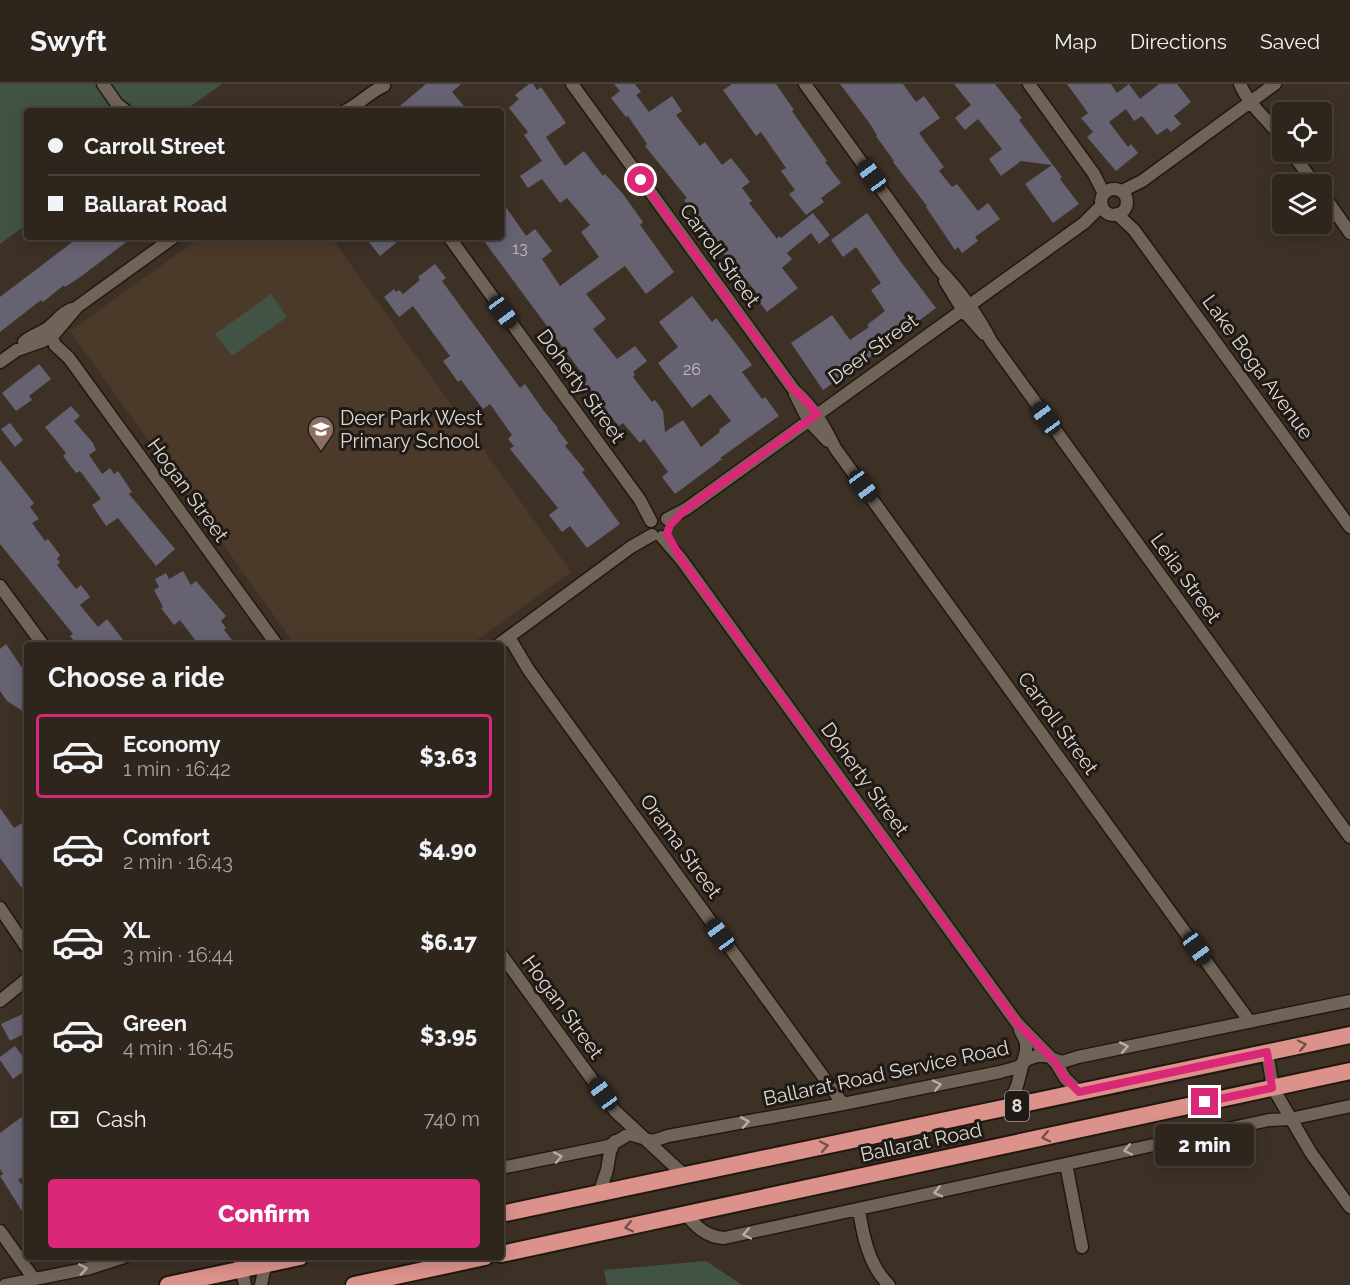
<!DOCTYPE html>
<html lang="en">
<head>
<meta charset="utf-8">
<style>
	:root { --surface:#2e251c; --page:#3a3129; --text:#f1f3f6; --muted:#a7a5a3; --line:#49423b; --accent:#db2777 }
	body { margin:0; font-family:Raleway,sans-serif; background:var(--page); color:var(--text); height:100vh; display:flex; flex-direction:column; font-size:22px; white-space:nowrap }
	* { box-sizing:border-box; margin:0 }
	p { font-size:20px; color:var(--muted) }
	.icon { flex:none; width:33px; height:33px; fill:none; stroke:currentColor; stroke-width:2; stroke-linecap:round; stroke-linejoin:round }
	.map { position:relative; flex:1; overflow:hidden }
	.side { position:absolute; left:24px; top:558px; width:480px; height:618px; display:flex; flex-direction:column; background:var(--surface); border-radius:6px; box-shadow:0 3px 15px #0003,0 0 0 2px var(--line) }
	.side>* { flex:none }
	.guide { position:absolute; left:24px; top:24px; width:480px; height:132px; border-radius:6px; box-shadow:0 3px 15px #0003,0 0 0 2px var(--line); display:grid; align-content:center; height:132px; padding:0 24px; background:var(--surface) }
	.tools { position:absolute; left:1272px; top:18px; display:grid; gap:12px }
	.tools a { display:grid; place-items:center; width:60px; height:60px; border-radius:6px; background:var(--surface); box-shadow:0 3px 15px #0003,0 0 0 2px var(--line); font-size:30px }
	.end { position:absolute; width:27px; height:27px; margin:-14px; border:8px solid #db2777; background:#fff; box-shadow:0 0 0 3px #fff }
	.from { border-radius:50% }
	.bubble { position:absolute; height:42px; border-radius:6px; background:var(--surface); box-shadow:0 3px 15px #0003,0 0 0 2px var(--line); font-size:20px; font-weight:800; line-height:42px; text-align:center }
	.car { position:absolute; width:18px; height:36px; margin:-18px -9px; border-radius:8px; box-shadow:0 0 4px 2px #0007; background:linear-gradient(#222 24%,#8ab4d8 0 40%,#222 0 76%,#8ab4d8 0 86%,#222 0) }
	.guide b { display:flex; align-items:center; gap:21px; height:57px; font-size:22px }
	.guide b+b { border-top:2px solid var(--line) }
	.guide i { width:15px; height:15px; background:var(--text) }
	ul { padding:0; list-style:none }
	li { display:flex; align-items:center; gap:18px; height:84px; margin:0 12px 9px; padding:0 12px; border:3px solid transparent; border-radius:6px }
	li div { flex:1 }
	li b { display:block; font-size:22px }
	li em { font-style:normal; font-weight:800 }
	li.current { border-color:var(--accent) }
	li>.icon { width:54px; height:54px; stroke-width:1.5 }
	h2 { padding:0 24px; font-size:27px; line-height:72px }
	.pay { display:flex; align-items:center; gap:15px; height:66px; padding:0 24px; font-size:22px }
	.pay p { margin-inline-start:auto }
	.action { display:flex; gap:12px; margin-top:auto; padding:12px 24px }
	.action a { flex:1; height:69px; border-radius:6px; background:var(--accent); color:#fff; font-size:24px; font-weight:800; line-height:69px; text-align:center }
	header { display:flex; align-items:center; gap:36px; box-sizing:border-box; height:84px; padding:0 30px; background:var(--surface); border-bottom:2px solid var(--line) }
	header strong { font-size:28px }
	nav { display:flex; gap:33px; margin-inline-start:auto; font-size:21px }
	.map>svg:first-child { display:block }
	.built { fill:#4b3a2a }
	.green { fill:#405345 }
	.building { fill:#666271 }
	.lines { fill:none; stroke-linecap:round; stroke-linejoin:round }
	.minor-casing { stroke:#23180f; stroke-width:15 }
	.trunk-casing { stroke:#23180f; stroke-width:20 }
	.minor { stroke:#706357; stroke-width:12 }
	.trunk { stroke:#da928a; stroke-width:16 }
	.oneway { stroke:#73504a }
	.oneway2 { stroke:#b8aea6 }
	.route { stroke:#db2777; stroke-width:8 }
	.labels { text-anchor:middle; stroke-width:6; stroke-linejoin:round; paint-order:stroke }
	.number-label { font-size:16px; fill:#c1bab9 }
	.shield { fill:#1f1a15; stroke:#a59e99; stroke-width:1.5 }
	.shield-label { font-size:18px; font-weight:bold; fill:#dfd7d1 }
	.street-label { font-size:20px; fill:#dfd7d1; stroke:#1f1a15 }
	.poi-label { font-size:20px; fill:#dfd7d1; stroke:#1f1a15; text-anchor:start }
</style>
</head>
<body>
<header>
<strong>Swyft</strong>
<nav><a>Map</a><a>Directions</a><a>Saved</a></nav>
</header>
<div class="map">
<svg width="1350" height="1201" viewBox="0 0 1350 1201">
	<rect width="100%" height="100%" fill="#3d3126"/>
	<path class="built" d="M201,153H331L571,488L470,561H295L70,247Z"/>
	<path class="green" d="M0,0H222L184,27H27V140L0,160Z
		M271,210L287,233L232,272L215,250Z
		M706,1177L742,1201H607L604,1186Z"/>
	<path class="building" d="M426,0H461L452,8L468,27H394Z
		M529,0H533L537,6L541,3L566,39L546,53L565,82L584,67L603,92L605,90L623,110L643,138L640,141L674,188L646,210L625,182L586,210L606,235L593,245L617,275L635,262L647,277L633,288L635,291L633,293L652,318L655,316L663,327L665,348L683,336L701,363L720,348L719,346L731,337L710,310L692,324L658,279L678,263L659,238L692,212L712,238L716,234L741,266L752,281L742,288L762,315L765,313L779,332L720,374L722,375L675,410L662,393L668,388L644,355L640,359L623,339L619,342L596,316L584,299L587,296L481,153H501V116L526,152L535,145L552,167L542,175L560,202L599,173L581,148L590,141L567,114L560,119L542,95L528,104L520,92L542,77L524,51L528,48L509,24L519,15L515,11Z
		M614,0H635L641,8L636,11L649,28L672,12L682,27L676,31L700,62L705,58L722,81L731,74L750,98L742,104L752,117L749,119L777,155L779,152L781,154L813,129L830,151L819,160L811,149L787,169L792,175L782,184L798,204L767,228L754,211L757,209L717,162L720,160L693,128L684,116L687,114L645,62L647,60L628,32L626,33L611,14L620,7Z
		M732,0H776L794,26L792,27L827,77L825,78L841,99L821,114L824,118L806,131L789,110L795,106L781,87L786,84L761,48L756,52L723,6Z
		M840,0H903L916,18L924,12L940,34L919,49L944,83L939,87L952,103L957,100L978,127L988,119L1000,135L975,153L978,157L962,169L958,163L955,166L926,123L927,122L893,78L894,77L876,52L877,51L868,37Z
		M954,0H995L1022,34L1019,36L1062,93L1060,95L1079,120L1053,139L1025,100L1052,81L1021,77L1001,92L989,75L1002,65L978,35L965,46L955,34L971,21Z
		M1067,0H1111L1117,9L1129,0L1140,15L1159,0H1177L1191,18L1174,32L1181,40L1171,48L1167,44L1157,51L1142,32L1134,37L1126,25L1109,38L1128,63L1131,60L1138,69L1116,87L1087,53L1093,48L1081,34L1088,29Z
		M867,129L901,178L936,224L877,268L823,306L791,259L832,231L850,256L869,243L867,241L885,227L871,206L881,199L856,163L843,173L831,156Z
		M79,153H133L83,191L65,203L64,201L43,218L41,216L0,248V213Z
		M365,153H403L380,172Z
		M435,180L446,194L442,197L520,304L525,300L543,326L558,344L557,345L568,359L565,362L585,386L582,388L620,440L587,464L570,442L562,448L549,431L558,424L510,365L514,362L508,355L512,351L490,320L483,325L461,296L458,298L443,277L450,272L413,222L399,233L384,213L394,205L396,208L399,206L403,210L420,196L418,193Z
		M39,280L51,295L29,312L32,316L16,327L2,309Z
		M71,322L80,332L74,337L93,359L96,366L89,371L102,390L110,384L114,390L118,387L132,408L129,410L175,465L156,482L118,434L106,442L92,421L101,415L80,387L76,389L63,372L66,369L45,343Z
		M10,339L23,356L15,363L1,345Z
		M0,376L34,419L30,423L39,435L32,439L45,457L48,455L60,471L57,475L60,478L57,481L76,505L81,501L90,513L80,521L98,543L107,535L127,561H77L70,552L73,550L0,460Z
		M183,487L191,501L196,497L226,532L221,537L226,544L224,546L236,561H199L180,536L174,541L161,524L163,523L154,506L159,503L155,495L166,489L169,495Z
		M6,560L27,591V630L7,617L0,607V565Z
		M0,724L14,744L22,739L27,747V811L0,774Z
		M27,928V948L10,957L1,940Z
		M15,962L27,978V985L13,995L0,976V973Z
		M27,1029V1090L18,1096L27,1106V1135L0,1092L3,1090L0,1085V1049Z"/>
	<g class="lines">
		<g class="minor-casing">
			<path id="minor" d="M103,0L117,20L126,27
				M572,0L794,306C813,323 824,341 835,364L1250,938
				M805,0L938,184C960,207 977,229 991,257L1350,753
				M1029,0L1094,90L1104,110
				M1240,0C1249,22 1269,36 1282,55
				M345,27C359,21 369,8 384,2
				M1291,68L1315,100
				M1101 118a13 13 0 1 1 26 0a13 13 0 1 1-26 0Z
				M1122,107L1142,97L1275,0
				M1322,109L1350,149
				M1117,130L1134,146L1350,443
				M449,153L640,416L651,437
				M945,197L962,225L984,250
				M48,244L55,261L69,274L277,561
				M24,258C31,251 42,249 49,243C58,236 61,229 72,225
				M0,278L17,266L43,257L55,249L77,223L174,153
				M795,310L808,336L828,357
				M667,435L686,425L1084,139L1102,121
				M662,453L681,475L1017,939L1056,979L1065,994L1079,1008
				M0,502L43,561
				M509,553L528,585L843,1020
				M498,561L631,463L652,451
				M0,824L27,864
				M501,870L615,1027L684,1091
				M0,917L27,895
				M1267,968L1273,1004L1311,1069L1350,1123
				M1007,1024L1017,1002L1026,967V958L1020,946
				M1066,1080L1082,1163
				M501,1084L609,1062L629,1050L653,1057L668,1052L843,1020L1000,988L1018,983L1028,975L1037,972H1046L1062,978L1078,973L1350,917
				M599,1110L607,1086L610,1068L615,1057
				M859,1126C863,1152 869,1182 889,1201
				M686,1130C696,1143 707,1153 724,1154L1269,1036L1290,1035L1350,1022
				M0,1147L34,1195
				M239,1173L245,1201
				M258,1173L264,1187L261,1201
				M5,1201L90,1184L124,1173"/>
		</g>
		<g class="trunk-casing">
			<path id="trunk" d="M501,1130L1350,951
				M501,1170L1350,987
				M168,1201L300,1173
				M354,1201L485,1173"/>
		</g>
		<use href="#minor" class="minor"/>
		<use href="#trunk" class="trunk"/>
	</g>
	<defs><path id="oneway-chevron" d="M-2-3.5L2.5 0L-2 3.5" fill="none" stroke-width="1.6" stroke-linecap="round" stroke-linejoin="round" transform="scale(1.5)"/></defs>
	<g class="oneway">
		<use href="#oneway-chevron" transform="translate(1302 961) rotate(-12)"/>
		<use href="#oneway-chevron" transform="translate(1046 1053) rotate(168)"/>
		<use href="#oneway-chevron" transform="translate(824 1062) rotate(-12)"/>
		<use href="#oneway-chevron" transform="translate(629 1143) rotate(168)"/>
	</g>
	<g class="oneway2">
		<use href="#oneway-chevron" transform="translate(1124 963) rotate(-11)"/>
		<use href="#oneway-chevron" transform="translate(937 1001) rotate(-12)"/>
		<use href="#oneway-chevron" transform="translate(745 1038) rotate(-10)"/>
		<use href="#oneway-chevron" transform="translate(1128 1066) rotate(168)"/>
		<use href="#oneway-chevron" transform="translate(558 1073) rotate(-11)"/>
		<use href="#oneway-chevron" transform="translate(938 1108) rotate(167)"/>
		<use href="#oneway-chevron" transform="translate(747 1150) rotate(168)"/>
		<use href="#oneway-chevron" transform="translate(83 1185) rotate(-9)"/>
	</g>
	<g class="lines">
		<path class="route" d="M641,96L794,306L808,319L817,330L686,425L670,441L667,450L681,475L1017,939L1056,979L1065,994L1079,1008L1267,968L1272,1004L1205,1018"/>
	</g>
	<defs>
		<g id="school-pin" transform="scale(1.35)"><path d="M0 17L-7.5 6A9.5 9.5 0 1 1 7.5 6Z" fill="#8d6e63" stroke="#1f1a15"/><path d="M0-5L7-2L0 1L-7-2ZM-4 1L0 2.5L4 1V4Q0 6-4 4Z" fill="#fff"/></g>
	</defs>
	<g fill-rule="evenodd">
		<use href="#school-pin" x="321" y="345"/>
	</g>
	<g class="labels">
		<g class="number-label">
			<text x="520" y="170">13</text>
			<text x="692" y="291">26</text>
		</g>
		<rect class="shield" x="1005" y="1007" width="24" height="30" rx="4.5"/>
		<g class="shield-label">
			<text x="1017" y="1028">8</text>
		</g>
		<g class="street-label">
			<text transform="translate(720 171) rotate(54)" y="7">Carroll Street</text>
			<text transform="translate(873 265) rotate(-36)" y="7">Deer Street</text>
			<text transform="translate(1258 283) rotate(54)" y="7">Lake Boga Avenue</text>
			<text transform="translate(581 302) rotate(54)" y="7">Doherty Street</text>
			<text transform="translate(188 406) rotate(54)" y="7">Hogan Street</text>
			<text transform="translate(1186 494) rotate(54)" y="7">Leila Street</text>
			<text transform="translate(1058 639) rotate(54)" y="7">Carroll Street</text>
			<text transform="translate(865 695) rotate(54)" y="7">Doherty Street</text>
			<text transform="translate(681 762) rotate(54)" y="7">Orama Street</text>
			<text transform="translate(563 923) rotate(54)" y="7">Hogan Street</text>
			<text transform="translate(886 989) rotate(-12)" y="7">Ballarat Road Service Road</text>
			<text transform="translate(921 1058) rotate(-12)" y="7">Ballarat Road</text>
		</g>
		<g class="poi-label">
			<text x="340" y="341">Deer Park West<tspan x="340" dy="23">Primary School</tspan></text>
		</g>
	</g>
</svg>
<div class="tools">
<a><svg class="icon" aria-label="locate" viewBox="0 0 24 24"><circle cx="12" cy="12" r="6"/><path d="M12 2v4M12 18v4M2 12h4M18 12h4"/></svg></a>
<a><svg class="icon" aria-label="layers" viewBox="0 0 24 24"><path d="M12 4l9 5-9 5-9-5zM3 14l9 5 9-5"/></svg></a>
</div>
<i class="end from" style="left:641px;top:96px"></i>
<i class="end" style="left:1205px;top:1018px"></i>
<div class="bubble" style="left:1155px;top:1040px;width:99px">2 min</div>
<i class="car" style="left:872px;top:92px;rotate:324deg"></i>
<i class="car" style="left:503px;top:228px;rotate:144deg"></i>
<i class="car" style="left:1046px;top:334px;rotate:324deg"></i>
<i class="car" style="left:863px;top:402px;rotate:144deg"></i>
<i class="car" style="left:720px;top:851px;rotate:324deg"></i>
<i class="car" style="left:1197px;top:864px;rotate:144deg"></i>
<i class="car" style="left:603px;top:1010px;rotate:324deg"></i>
<div class="guide">
<b><i class="from"></i>Carroll Street</b>
<b><i></i>Ballarat Road</b>
</div>
<section class="side">
<h2>Choose a ride</h2>
<ul>
<li class="current"><svg class="icon" aria-label="car" viewBox="0 0 24 24"><path d="M5 17H2v-5l4-1 3-4h7l3 4 3 1v5h-3M9 17h6M6 11h13"/><circle cx="7" cy="17" r="2"/><circle cx="17" cy="17" r="2"/></svg><div><b>Economy</b><p>1 min · 16:42</p></div><em>$3.63</em></li>
<li><svg class="icon" aria-label="car" viewBox="0 0 24 24"><path d="M5 17H2v-5l4-1 3-4h7l3 4 3 1v5h-3M9 17h6M6 11h13"/><circle cx="7" cy="17" r="2"/><circle cx="17" cy="17" r="2"/></svg><div><b>Comfort</b><p>2 min · 16:43</p></div><em>$4.90</em></li>
<li><svg class="icon" aria-label="car" viewBox="0 0 24 24"><path d="M5 17H2v-5l4-1 3-4h7l3 4 3 1v5h-3M9 17h6M6 11h13"/><circle cx="7" cy="17" r="2"/><circle cx="17" cy="17" r="2"/></svg><div><b>XL</b><p>3 min · 16:44</p></div><em>$6.17</em></li>
<li><svg class="icon" aria-label="car" viewBox="0 0 24 24"><path d="M5 17H2v-5l4-1 3-4h7l3 4 3 1v5h-3M9 17h6M6 11h13"/><circle cx="7" cy="17" r="2"/><circle cx="17" cy="17" r="2"/></svg><div><b>Green</b><p>4 min · 16:45</p></div><em>$3.95</em></li>
</ul>
<div class="pay"><svg class="icon" aria-label="cash" viewBox="0 0 24 24"><path d="M3 7h18v10H3z"/><circle cx="12" cy="12" r="2"/></svg>Cash<p>740 m</p></div>
<div class="action"><a>Confirm</a></div>
</section>
</div>
</body>
</html>
